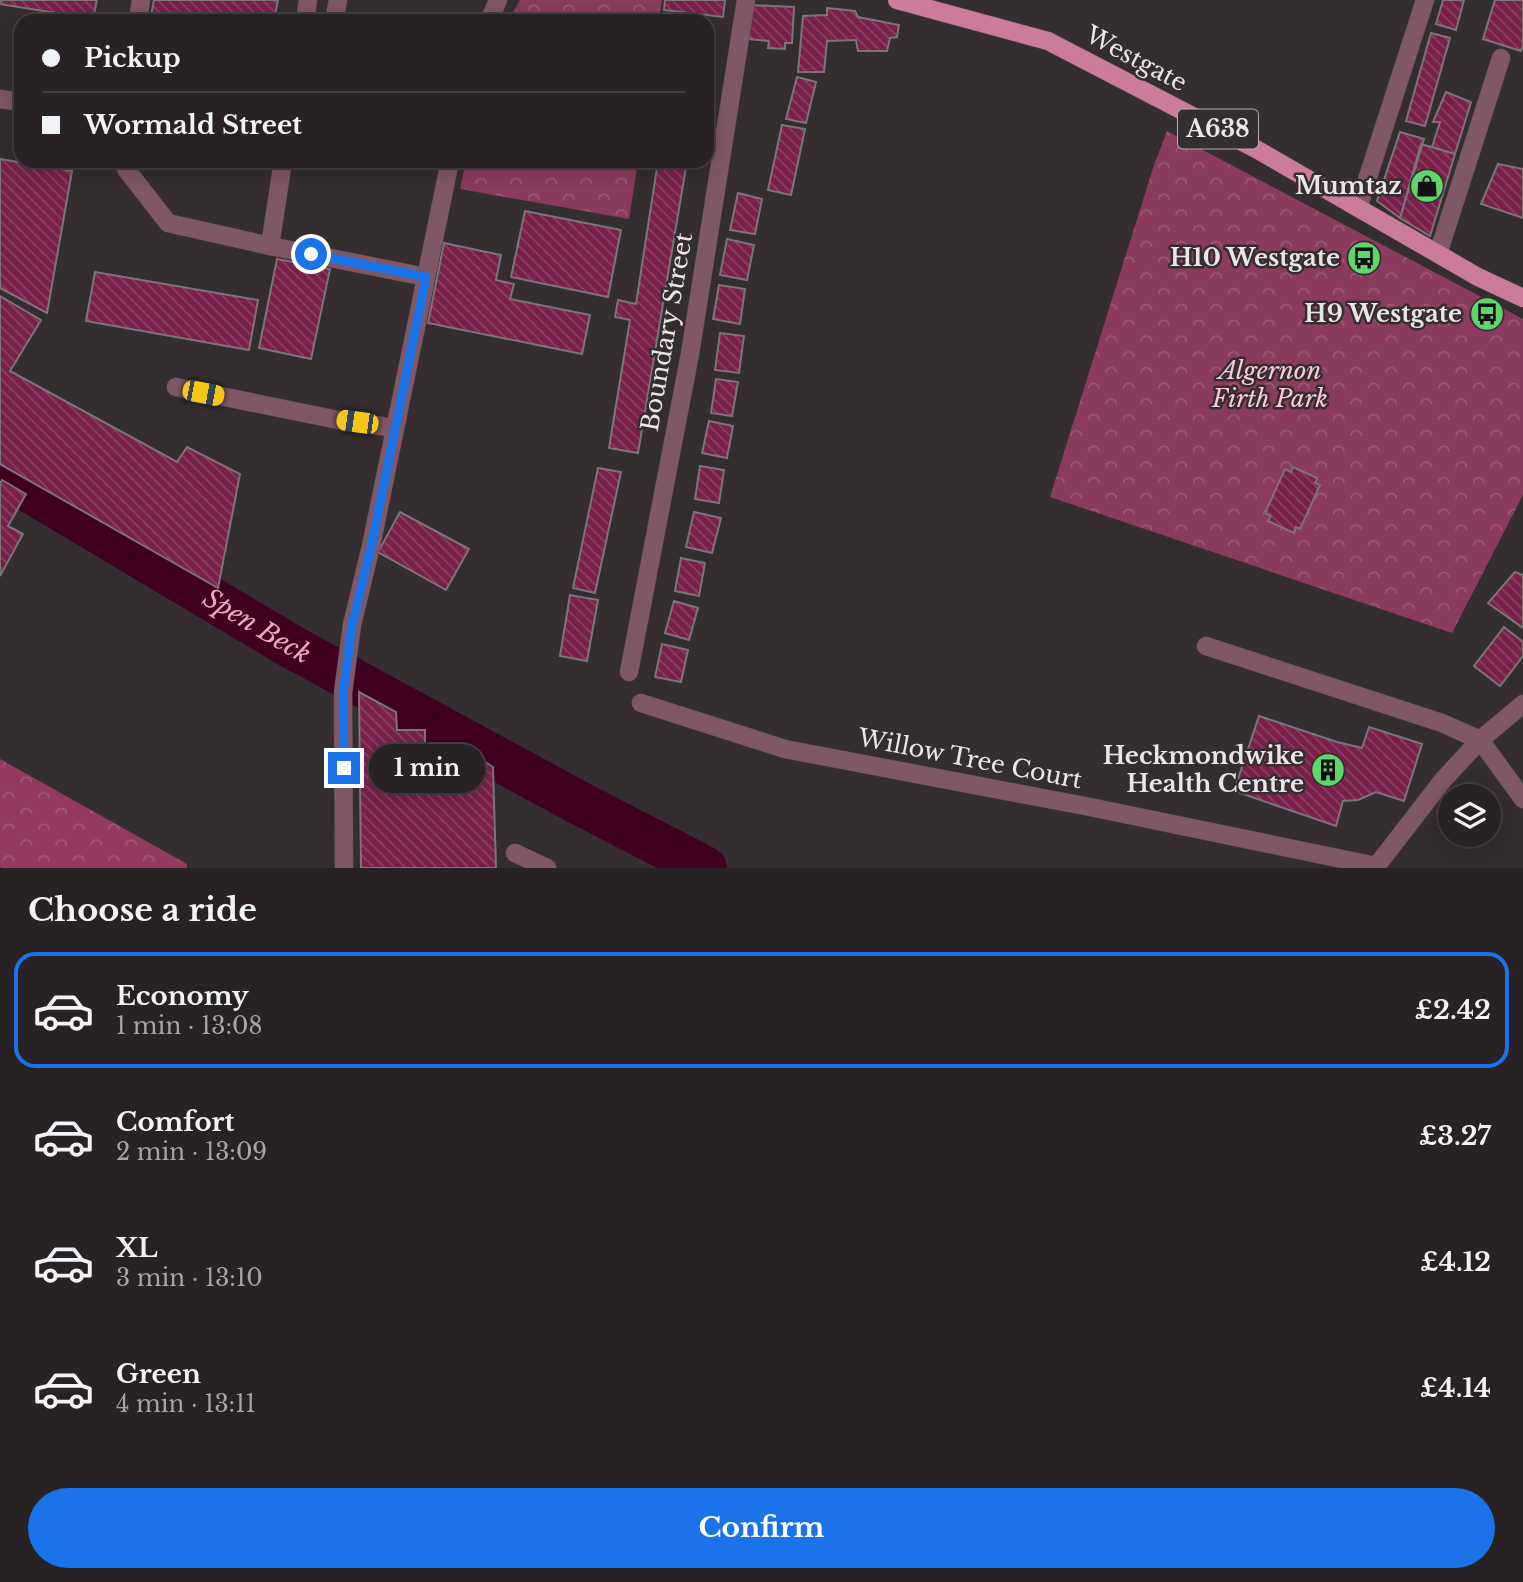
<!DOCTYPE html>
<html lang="en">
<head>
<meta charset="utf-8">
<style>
	:root { --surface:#282225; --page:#302a2d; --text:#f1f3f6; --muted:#a5a4a7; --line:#443f42; --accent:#1a73e8 }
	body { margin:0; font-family:"Libre Baskerville",serif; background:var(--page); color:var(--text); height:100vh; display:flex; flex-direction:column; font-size:26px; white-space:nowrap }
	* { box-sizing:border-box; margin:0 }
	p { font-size:23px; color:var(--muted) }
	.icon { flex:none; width:38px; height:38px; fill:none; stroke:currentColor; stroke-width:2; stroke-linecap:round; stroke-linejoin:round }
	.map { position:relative; height:868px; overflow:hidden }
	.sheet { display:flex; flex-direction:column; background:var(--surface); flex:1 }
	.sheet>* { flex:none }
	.banner { position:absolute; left:14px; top:14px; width:700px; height:154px; border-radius:21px; box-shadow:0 4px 18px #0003,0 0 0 2px var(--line); display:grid; align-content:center; height:154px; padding:0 28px; background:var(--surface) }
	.buttons { position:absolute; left:1438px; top:784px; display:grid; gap:14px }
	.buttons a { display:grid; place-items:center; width:63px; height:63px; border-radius:50%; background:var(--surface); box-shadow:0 4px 18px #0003,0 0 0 2px var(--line); font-size:35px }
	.end { position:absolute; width:32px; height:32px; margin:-16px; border:9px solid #1a73e8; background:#fff; box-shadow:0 0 0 4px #fff }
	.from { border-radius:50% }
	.bubble { position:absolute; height:49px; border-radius:24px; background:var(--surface); box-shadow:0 4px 18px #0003,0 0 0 2px var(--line); font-size:23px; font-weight:700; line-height:49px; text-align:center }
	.car { position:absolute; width:21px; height:42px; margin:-21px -10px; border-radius:9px; box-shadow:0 0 5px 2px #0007; background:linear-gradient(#f5c518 24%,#345 0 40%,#f5c518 0 76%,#345 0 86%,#f5c518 0) }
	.banner b { display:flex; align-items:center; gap:24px; height:66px; font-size:26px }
	.banner b+b { border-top:2px solid var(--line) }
	.banner i { width:18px; height:18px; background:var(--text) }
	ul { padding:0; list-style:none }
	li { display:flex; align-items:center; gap:21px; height:116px; margin:0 14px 10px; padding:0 14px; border:4px solid transparent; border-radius:21px }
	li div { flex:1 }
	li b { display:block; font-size:26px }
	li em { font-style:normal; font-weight:700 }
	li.active { border-color:var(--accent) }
	li>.icon { width:63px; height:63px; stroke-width:1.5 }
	h2 { padding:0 28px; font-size:32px; line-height:84px }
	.primary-button { display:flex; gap:14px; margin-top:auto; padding:14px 28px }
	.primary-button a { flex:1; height:80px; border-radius:42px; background:var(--accent); color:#fff; font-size:28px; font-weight:700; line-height:80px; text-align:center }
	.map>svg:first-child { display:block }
	.forest { fill:url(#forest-crowns) }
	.park { fill:url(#park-crowns) }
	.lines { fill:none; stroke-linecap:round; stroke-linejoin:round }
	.river { stroke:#400021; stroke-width:44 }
	.building { fill:url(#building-back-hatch); stroke:#7c7477; stroke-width:2 }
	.minor-casing { stroke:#524b4e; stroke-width:19 }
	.major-casing { stroke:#524b4e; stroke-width:19 }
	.minor { stroke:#805766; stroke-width:18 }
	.major { stroke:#cd7b9b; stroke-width:18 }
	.route { stroke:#1a73e8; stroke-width:9 }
	.labels { text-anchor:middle; stroke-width:5; stroke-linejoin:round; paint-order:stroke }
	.shield { fill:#352e31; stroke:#b4aeb0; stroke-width:2 }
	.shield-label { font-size:23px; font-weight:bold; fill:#eae5e7 }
	.street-label { font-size:24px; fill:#eae5e7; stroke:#352e31 }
	.poi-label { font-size:24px; font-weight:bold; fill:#eae5e7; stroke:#352e31; text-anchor:end }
	.park-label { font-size:24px; font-style:italic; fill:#fcc8da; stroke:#352e31 }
	.water-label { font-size:26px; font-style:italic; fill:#f1a6c2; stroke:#352e31 }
</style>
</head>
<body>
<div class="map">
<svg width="1523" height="868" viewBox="0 0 1523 868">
	<defs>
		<pattern id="forest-crowns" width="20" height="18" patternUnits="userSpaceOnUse" patternTransform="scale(1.75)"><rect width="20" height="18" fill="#943a61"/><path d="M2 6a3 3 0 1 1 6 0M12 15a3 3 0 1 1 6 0" fill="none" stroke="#a35678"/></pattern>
		<pattern id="park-crowns" width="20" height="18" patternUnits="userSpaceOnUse" patternTransform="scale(1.75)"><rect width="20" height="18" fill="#8b3b5d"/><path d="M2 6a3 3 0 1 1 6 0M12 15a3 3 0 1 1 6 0" fill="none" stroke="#9c5774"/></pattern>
		<pattern id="building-back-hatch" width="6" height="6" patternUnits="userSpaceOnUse" patternTransform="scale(1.75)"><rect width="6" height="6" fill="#78204a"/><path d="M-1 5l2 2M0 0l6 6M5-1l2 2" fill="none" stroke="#8b4064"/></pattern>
	</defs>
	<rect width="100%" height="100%" fill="#352e31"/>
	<path class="forest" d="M0,759L187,864V868H2L0,867Z"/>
	<path class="park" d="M520,0H662L659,21H508Z
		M1167,131L1523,319V495L1452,633L1050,497L1154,165Z
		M466,161H638L629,219L460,189Z"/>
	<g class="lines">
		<path class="river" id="s1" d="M0,473L292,647L581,804L705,868"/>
	</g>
	<path class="building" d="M0,0H97L93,19L0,4Z
		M154,0H278L274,21H150Z
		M665,0H725L723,17L664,10Z
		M1443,0H1464L1456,30L1436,24Z
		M1495,0H1523V44L1521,51L1483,39Z
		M750,5L794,7L792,43H785V49L768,48L769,41L748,39Z
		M827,8L855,11L858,17L899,25L897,37L890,38L887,51H858L856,40L827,41L824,72H798L803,16L827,15Z
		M1431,33L1450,38L1425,126L1406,121Z
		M797,77L816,82L806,123L786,119Z
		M1446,92L1471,102L1455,154L1432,147L1440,122H1433Z
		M782,125L805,129L791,195L768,190Z
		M1400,132L1424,139L1400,218L1377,201Z
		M1421,144L1455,154L1430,236L1400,218Z
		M0,159L72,171L47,313L0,288Z
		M658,161H687L638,453L609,448L630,320L615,317L618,300L636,304Z
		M1498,164L1523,169V218L1481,204Z
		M738,193L762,199L755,234L730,230Z
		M525,211L621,230L608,297L511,277Z
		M727,239L754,245L747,280L720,275Z
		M444,243L501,255L496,280L514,284L510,299L590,315L582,354L428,323Z
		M277,259L330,269L311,359L259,348Z
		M95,272L258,300L249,350L86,321Z
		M719,285L745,289L740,324L713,319Z
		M0,296L41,320L10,371L177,462L187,447L240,474L218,588L0,464Z
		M720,333L744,336L739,373L715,370Z
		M716,379L738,382L732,416L711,413Z
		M709,421L733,426L727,458L702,453Z
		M700,466L724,470L719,503L695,499Z
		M1293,467L1317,478L1315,483L1320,485L1300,529L1296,527L1294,533L1268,521L1271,516L1265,513L1285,469L1291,472Z
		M598,468L621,472L595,593L573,588Z
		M2,480L26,494L8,526L23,534L0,576V483Z
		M400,512L469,549L446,590L378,552Z
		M694,512L721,518L712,553L686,547Z
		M681,558L705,563L699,596L675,591Z
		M1515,572L1523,575V628L1488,603Z
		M570,595L598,600L587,661L560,656Z
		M674,601L698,608L689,640L665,633Z
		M1504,627L1523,642V656L1500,686L1474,666Z
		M662,644L688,650L681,682L655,677Z
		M359,692L396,712L397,730H425V747L459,746L493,767L496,868H361Z
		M1259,716L1337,742L1362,748L1369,727L1422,744L1404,801L1376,792L1358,800L1343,801L1336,826L1234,791Z"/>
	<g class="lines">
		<g class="minor-casing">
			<path id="minor" d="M138,21L141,0
				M305,21L308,0
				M334,21L338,0
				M489,21L498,0
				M0,99L21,102
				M124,161L126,169L168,223L270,246L426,277
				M1358,208L1425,0
				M270,246L283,161
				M1438,254L1501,58
				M176,387L338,420L395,428
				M1206,646L1442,723L1480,740L1523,799
				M629,672L690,354L746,0
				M641,703L785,749L1090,807L1376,866
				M515,853L547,868
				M344,868L343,693L352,625L371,546L450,161
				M1375,868L1443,780L1480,740L1523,704"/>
		</g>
		<g class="major-casing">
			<path id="major" d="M897,0L1048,41L1256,149L1478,277L1523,298"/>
		</g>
		<use href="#minor" class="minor"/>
		<use href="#major" class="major"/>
	</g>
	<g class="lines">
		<path class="route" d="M311,254L426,277L371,547L352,625L343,693L344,768"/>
	</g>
	<defs>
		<g id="shop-disc" transform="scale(1.75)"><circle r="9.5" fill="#5fd56b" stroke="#352e31"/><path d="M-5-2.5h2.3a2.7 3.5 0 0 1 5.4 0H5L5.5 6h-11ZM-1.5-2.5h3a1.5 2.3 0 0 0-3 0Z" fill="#111"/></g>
		<g id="bus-disc" transform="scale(1.75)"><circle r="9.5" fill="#5fd56b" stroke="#352e31"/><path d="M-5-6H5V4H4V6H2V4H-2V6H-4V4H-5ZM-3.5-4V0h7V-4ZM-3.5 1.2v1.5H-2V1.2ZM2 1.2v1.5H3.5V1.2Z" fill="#111"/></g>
		<g id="building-disc" transform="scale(1.75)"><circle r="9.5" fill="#5fd56b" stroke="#352e31"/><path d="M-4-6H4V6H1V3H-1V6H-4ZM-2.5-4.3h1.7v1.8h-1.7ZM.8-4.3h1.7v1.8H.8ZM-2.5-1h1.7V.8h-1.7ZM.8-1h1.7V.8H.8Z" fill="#111"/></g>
	</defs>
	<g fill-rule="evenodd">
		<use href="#shop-disc" x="1427" y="186"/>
		<use href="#bus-disc" x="1364" y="258"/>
		<use href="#bus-disc" x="1487" y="314"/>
		<use href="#building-disc" x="1328" y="770"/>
	</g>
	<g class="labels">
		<rect class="shield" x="1178" y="109.5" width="80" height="39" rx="5"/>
		<g class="shield-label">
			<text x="1218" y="137">A638</text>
		</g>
		<g class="street-label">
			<text transform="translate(1136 59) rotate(28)" y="8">Westgate</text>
			<text transform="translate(667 332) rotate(-80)" y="8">Boundary Street</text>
			<text transform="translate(970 759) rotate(11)" y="8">Willow Tree Court</text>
		</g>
		<g class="poi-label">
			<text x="1402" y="194">Mumtaz</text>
			<text x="1340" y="266">H10 Westgate</text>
			<text x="1462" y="322">H9 Westgate</text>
			<text x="1304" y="764">Heckmondwike<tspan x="1304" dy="28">Health Centre</tspan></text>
		</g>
		<g class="park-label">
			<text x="1270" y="379">Algernon<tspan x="1270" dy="28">Firth Park</tspan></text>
		</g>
		<g class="water-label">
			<text dy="9" stroke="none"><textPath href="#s1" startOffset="299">Spen Beck</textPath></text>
		</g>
	</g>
</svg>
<div class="buttons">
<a><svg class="icon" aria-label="layers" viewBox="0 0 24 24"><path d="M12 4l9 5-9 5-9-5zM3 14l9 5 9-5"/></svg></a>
</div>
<i class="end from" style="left:311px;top:254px"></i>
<i class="end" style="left:344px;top:768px"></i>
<div class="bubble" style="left:369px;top:744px;width:116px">1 min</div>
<i class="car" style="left:203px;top:393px;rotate:101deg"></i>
<i class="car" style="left:357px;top:422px;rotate:278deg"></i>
<div class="banner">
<b><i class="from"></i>Pickup</b>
<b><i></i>Wormald Street</b>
</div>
</div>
<section class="sheet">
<h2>Choose a ride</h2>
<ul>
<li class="active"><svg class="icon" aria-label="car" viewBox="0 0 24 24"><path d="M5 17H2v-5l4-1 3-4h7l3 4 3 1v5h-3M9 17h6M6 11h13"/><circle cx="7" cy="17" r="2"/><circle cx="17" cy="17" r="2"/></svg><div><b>Economy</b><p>1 min · 13:08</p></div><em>£2.42</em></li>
<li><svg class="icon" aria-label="car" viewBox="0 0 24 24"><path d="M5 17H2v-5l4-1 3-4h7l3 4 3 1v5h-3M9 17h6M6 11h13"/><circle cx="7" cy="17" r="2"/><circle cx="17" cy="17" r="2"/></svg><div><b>Comfort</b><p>2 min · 13:09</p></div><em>£3.27</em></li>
<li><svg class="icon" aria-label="car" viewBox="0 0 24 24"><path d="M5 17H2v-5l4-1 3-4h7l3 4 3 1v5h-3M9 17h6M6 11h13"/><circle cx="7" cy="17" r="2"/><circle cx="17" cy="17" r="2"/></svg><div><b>XL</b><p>3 min · 13:10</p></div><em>£4.12</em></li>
<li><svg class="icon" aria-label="car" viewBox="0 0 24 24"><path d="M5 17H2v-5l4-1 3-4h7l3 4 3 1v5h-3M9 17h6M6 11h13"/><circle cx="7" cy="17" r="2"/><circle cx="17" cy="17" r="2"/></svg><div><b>Green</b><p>4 min · 13:11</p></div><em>£4.14</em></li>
</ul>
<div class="primary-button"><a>Confirm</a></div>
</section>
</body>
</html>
